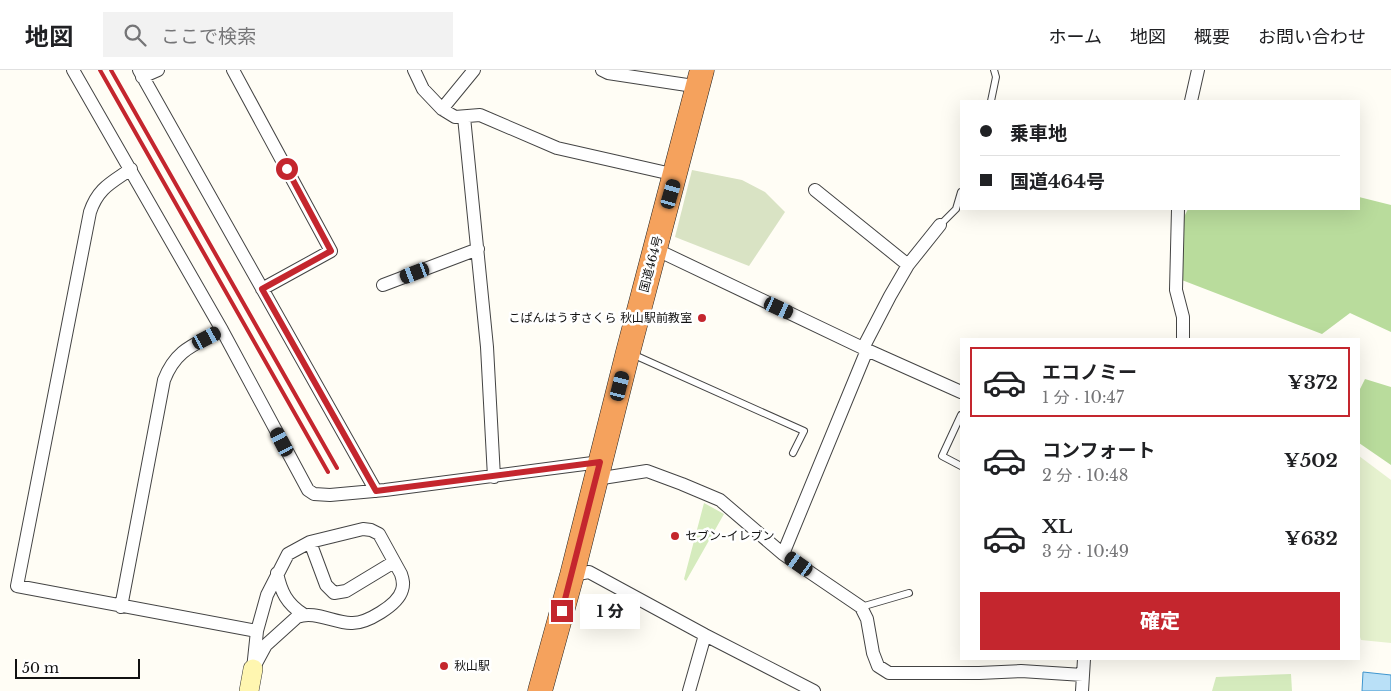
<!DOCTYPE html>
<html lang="ja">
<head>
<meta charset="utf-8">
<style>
	:root { --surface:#fff; --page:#f2f2f2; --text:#202124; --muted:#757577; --line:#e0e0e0; --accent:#c4262e }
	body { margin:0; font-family:"Libre Baskerville","Noto Sans JP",serif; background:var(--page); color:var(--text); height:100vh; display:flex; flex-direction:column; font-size:19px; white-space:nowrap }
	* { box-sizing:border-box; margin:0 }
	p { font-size:16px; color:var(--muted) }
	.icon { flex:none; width:28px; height:28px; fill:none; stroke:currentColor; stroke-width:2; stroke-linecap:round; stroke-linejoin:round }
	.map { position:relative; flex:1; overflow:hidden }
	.details { position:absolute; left:960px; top:268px; width:400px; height:322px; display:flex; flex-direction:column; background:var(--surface); border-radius:0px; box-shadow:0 5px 20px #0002 }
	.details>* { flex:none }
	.banner { position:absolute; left:960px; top:30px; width:400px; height:110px; border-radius:0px; box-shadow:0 5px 20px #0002; display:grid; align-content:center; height:110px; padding:0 20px; background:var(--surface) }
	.scale { position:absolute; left:15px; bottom:12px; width:125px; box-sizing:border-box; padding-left:5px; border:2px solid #111; border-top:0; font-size:14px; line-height:18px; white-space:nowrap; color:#111; -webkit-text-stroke:4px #fff; paint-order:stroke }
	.end { position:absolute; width:22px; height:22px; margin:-11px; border:6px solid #c4262e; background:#fff; box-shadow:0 0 0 2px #fff }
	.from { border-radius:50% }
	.bubble { position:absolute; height:35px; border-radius:0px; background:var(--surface); box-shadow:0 5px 20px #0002; font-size:16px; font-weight:800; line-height:35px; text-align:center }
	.car { position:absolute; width:15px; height:30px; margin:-15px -8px; border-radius:6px; box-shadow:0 0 4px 1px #0007; background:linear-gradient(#222 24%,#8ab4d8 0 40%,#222 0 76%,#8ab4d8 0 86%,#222 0) }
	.banner b { display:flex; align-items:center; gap:18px; height:48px; font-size:19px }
	.banner b+b { border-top:1px solid var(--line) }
	.banner i { width:12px; height:12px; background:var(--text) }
	ul { padding:9px 0 0; list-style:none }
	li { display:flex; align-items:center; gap:15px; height:70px; margin:0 10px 8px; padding:0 10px; border:2px solid transparent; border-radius:0px }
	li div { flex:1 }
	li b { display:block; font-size:19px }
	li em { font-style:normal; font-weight:800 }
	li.on { border-color:var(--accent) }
	li>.icon { width:45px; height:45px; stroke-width:1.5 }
	.action { display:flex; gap:10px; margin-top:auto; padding:10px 20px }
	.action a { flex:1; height:58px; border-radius:0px; background:var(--accent); color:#fff; font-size:20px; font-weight:800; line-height:58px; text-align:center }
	header { display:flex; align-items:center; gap:30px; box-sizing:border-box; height:70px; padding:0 25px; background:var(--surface); border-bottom:1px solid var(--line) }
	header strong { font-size:24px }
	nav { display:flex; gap:28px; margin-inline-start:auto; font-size:18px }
	.search { width:350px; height:45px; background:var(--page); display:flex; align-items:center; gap:12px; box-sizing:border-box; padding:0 18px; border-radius:0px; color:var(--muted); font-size:19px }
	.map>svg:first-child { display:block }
	.green { fill:#d5ebbd }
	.forest { fill:#b9dc9c }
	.cemetery { fill:#d9e3c4 }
	.pitch { fill:#e6f2cf }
	.water { fill:#b9e0f7; stroke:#3f96cf }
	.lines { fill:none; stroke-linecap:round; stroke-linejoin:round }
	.lane-casing { stroke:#444; stroke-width:8 }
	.street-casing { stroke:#444; stroke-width:14 }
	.secondary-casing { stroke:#333; stroke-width:20 }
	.highway-casing { stroke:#222; stroke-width:25 }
	.lane { stroke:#fff; stroke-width:6 }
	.street { stroke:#fff; stroke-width:12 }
	.secondary { stroke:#fff6b0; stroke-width:19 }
	.highway { stroke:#f5a25d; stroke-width:24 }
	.rail { stroke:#c4262e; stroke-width:4 }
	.route { stroke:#c4262e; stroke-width:6 }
	.poi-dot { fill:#c4262e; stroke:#fff; stroke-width:2 }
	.labels { text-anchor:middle; stroke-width:5; stroke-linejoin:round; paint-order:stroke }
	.street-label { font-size:12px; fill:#111; stroke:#fff }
	.poi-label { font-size:12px; fill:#111; stroke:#fff; text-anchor:start }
</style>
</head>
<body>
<header>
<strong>地図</strong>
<div class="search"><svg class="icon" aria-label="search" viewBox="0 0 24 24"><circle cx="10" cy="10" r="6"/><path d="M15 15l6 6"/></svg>ここで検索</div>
<nav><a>ホーム</a><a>地図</a><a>概要</a><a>お問い合わせ</a></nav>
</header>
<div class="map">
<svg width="1391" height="621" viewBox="0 0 1391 621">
	<rect width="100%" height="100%" fill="#fffdf5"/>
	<path class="green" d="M704,433L724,444L686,511L684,509Z
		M1291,604L1292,621H1212L1216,607Z"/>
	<path class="forest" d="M1359,127L1391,135V262L1350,243L1322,264L1174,207L1171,173L1188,139H1359Z
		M1365,309L1391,317V395L1359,373V321Z"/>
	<path class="cemetery" d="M692,100L742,110L765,122L785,142L749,196L675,167Z"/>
	<path class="pitch" d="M1359,386L1391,410V573L1361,570L1359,564Z"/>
	<path class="water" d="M1363,602L1391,605V621H1362Z"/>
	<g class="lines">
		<g class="lane-casing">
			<path id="lane" d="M991,31L996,7L994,0
				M940,155L956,139L961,122
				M632,284L804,361L793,383
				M961,345L942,386L961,396
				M861,537L909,523"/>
		</g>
		<g class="street-casing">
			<path id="street" d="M73,0L222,260L308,420L314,424L330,425L385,420L600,392
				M139,0L376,421
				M233,0L331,181L262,219
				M414,0L423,19L442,39L455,47L480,45L557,78L676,105
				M602,0L608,3L687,15L698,21
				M142,7L158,0
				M1191,31L1198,0
				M442,39L474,0
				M464,47L487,277L494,407
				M131,99C111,113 98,118 90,142L17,516L257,561
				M815,120L908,195
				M1178,139L1176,220L1183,247V269
				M655,179L867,280L961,322
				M383,215L478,179
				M863,278L890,226L908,195L940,155
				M596,409L647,401L682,414L720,430L783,484L861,537L867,549L873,583L878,596L889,603H979L1021,601L1083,605
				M363,459L371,460L379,464L401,504C403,510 404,514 402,520C398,535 366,554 351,553C334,553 314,540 297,547L266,575L253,599L257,561L267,525L288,484L310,472Z
				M310,472L326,515L334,523L346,521L394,492
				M783,484L867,280
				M277,503C281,522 287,534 303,544
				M572,505L589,502L705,565L814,621
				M121,537L164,310C176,279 194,275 222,260
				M689,621L705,565
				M1082,621L1084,589"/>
		</g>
		<g class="secondary-casing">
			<path id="secondary" d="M249,621L253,599"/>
		</g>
		<g class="highway-casing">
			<path id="highway" d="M540,621L572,505L628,282L702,0"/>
		</g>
		<use href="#lane" class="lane"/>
		<use href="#street" class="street"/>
		<use href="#secondary" class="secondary"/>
		<use href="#highway" class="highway"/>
		<path class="rail" d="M100,0L328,402
			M111,0L337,398"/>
	</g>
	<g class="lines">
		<path class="route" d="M287,99L331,181L262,219L376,421L600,392L562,541"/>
	</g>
	<g class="poi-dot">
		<circle cx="702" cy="248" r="5"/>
		<circle cx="675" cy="466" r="5"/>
		<circle cx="444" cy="596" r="5"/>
	</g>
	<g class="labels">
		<g class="street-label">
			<text transform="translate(651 194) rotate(-75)" y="4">国道464号</text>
		</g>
		<g class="poi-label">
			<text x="692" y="252" text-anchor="end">こぱんはうすさくら 秋山駅前教室</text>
			<text x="685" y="470">セブン-イレブン</text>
			<text x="454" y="600">秋山駅</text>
		</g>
	</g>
</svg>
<div class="scale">50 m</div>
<i class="end from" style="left:287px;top:99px"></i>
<i class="end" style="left:562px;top:541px"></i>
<div class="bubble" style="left:580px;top:524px;width:60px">1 分</div>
<i class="car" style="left:671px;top:124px;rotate:16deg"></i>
<i class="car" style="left:415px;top:203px;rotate:249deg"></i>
<i class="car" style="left:779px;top:238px;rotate:115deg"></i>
<i class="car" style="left:207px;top:268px;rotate:62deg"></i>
<i class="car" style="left:620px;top:316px;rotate:14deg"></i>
<i class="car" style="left:282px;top:372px;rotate:332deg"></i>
<i class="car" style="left:799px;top:494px;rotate:305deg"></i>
<div class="banner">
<b><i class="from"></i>乗車地</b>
<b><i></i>国道464号</b>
</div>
<section class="details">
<ul>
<li class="on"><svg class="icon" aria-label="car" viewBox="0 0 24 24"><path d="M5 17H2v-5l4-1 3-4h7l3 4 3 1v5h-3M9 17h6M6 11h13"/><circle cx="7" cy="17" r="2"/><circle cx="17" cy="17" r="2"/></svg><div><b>エコノミー</b><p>1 分 · 10:47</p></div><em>¥372</em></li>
<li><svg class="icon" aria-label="car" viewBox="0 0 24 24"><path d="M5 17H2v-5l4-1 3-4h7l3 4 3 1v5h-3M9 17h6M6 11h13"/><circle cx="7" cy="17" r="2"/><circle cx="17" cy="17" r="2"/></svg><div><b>コンフォート</b><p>2 分 · 10:48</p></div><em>¥502</em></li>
<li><svg class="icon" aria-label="car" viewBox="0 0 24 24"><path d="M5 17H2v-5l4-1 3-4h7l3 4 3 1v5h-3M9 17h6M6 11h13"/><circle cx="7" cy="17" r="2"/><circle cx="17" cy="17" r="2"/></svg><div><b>XL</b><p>3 分 · 10:49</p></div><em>¥632</em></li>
</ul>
<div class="action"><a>確定</a></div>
</section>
</div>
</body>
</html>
